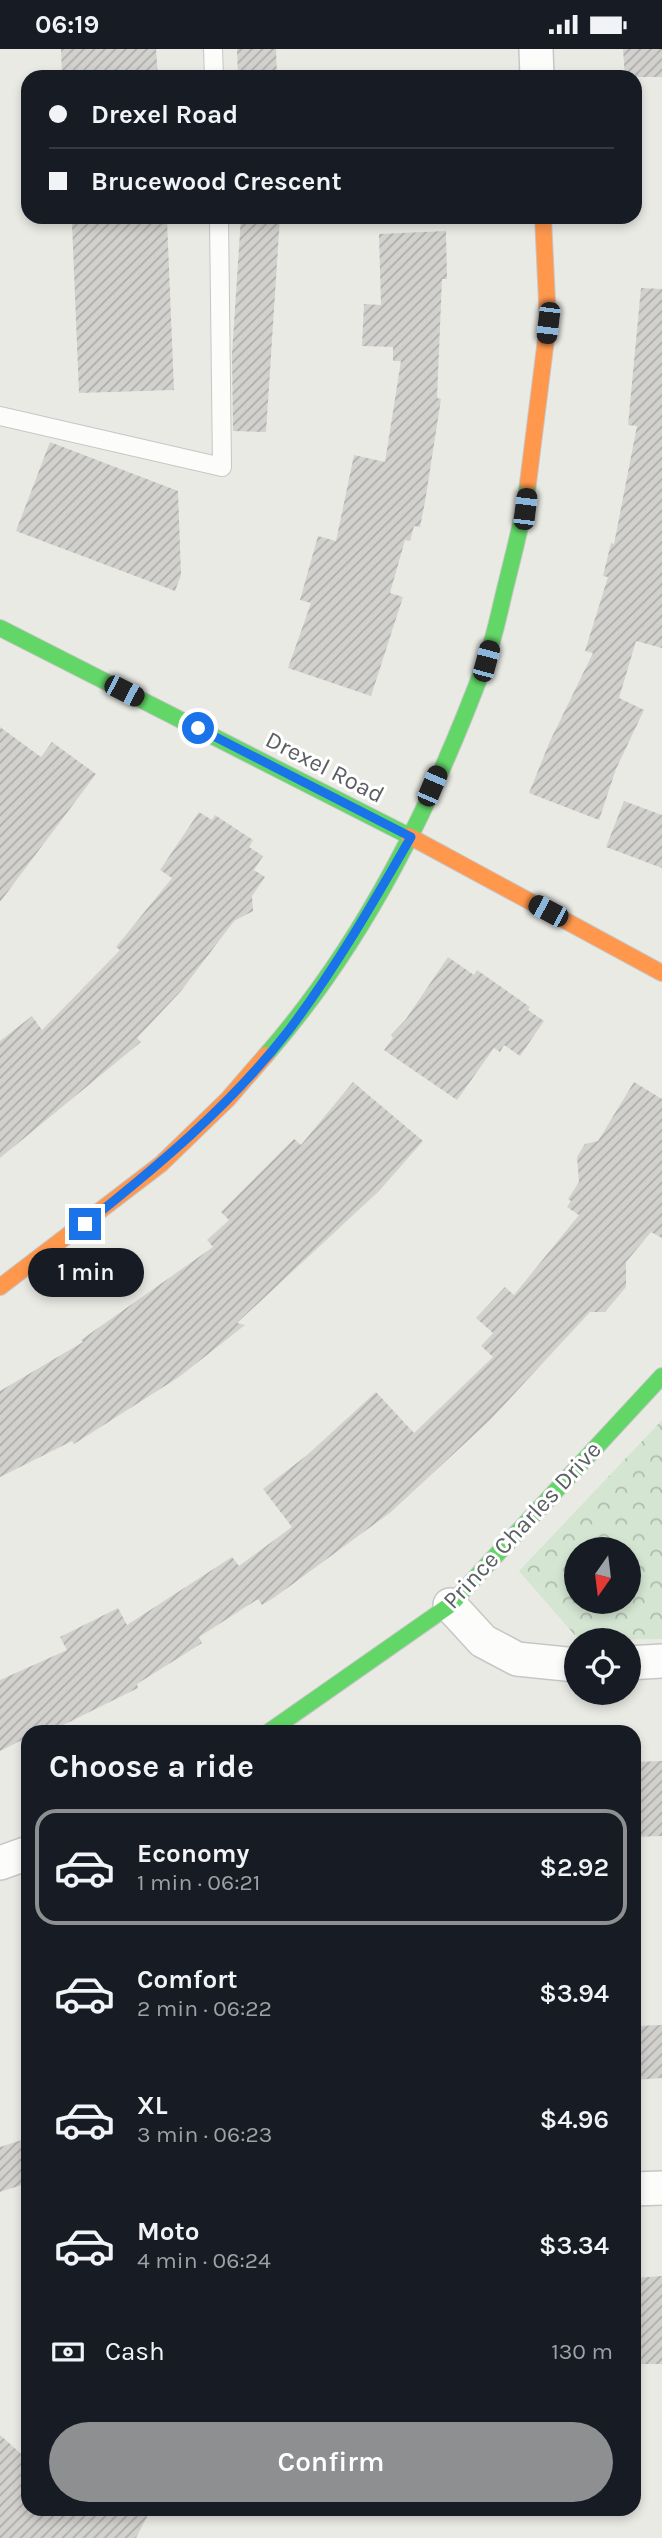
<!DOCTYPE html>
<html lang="en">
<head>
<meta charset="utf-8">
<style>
	:root { --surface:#171b24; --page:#20242c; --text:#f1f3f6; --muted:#9ea1a6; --line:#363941; --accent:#8d8f90 }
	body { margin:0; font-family:Karla,sans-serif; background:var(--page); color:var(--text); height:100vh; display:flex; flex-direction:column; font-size:26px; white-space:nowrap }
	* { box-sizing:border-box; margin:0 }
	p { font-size:23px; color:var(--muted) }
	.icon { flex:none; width:38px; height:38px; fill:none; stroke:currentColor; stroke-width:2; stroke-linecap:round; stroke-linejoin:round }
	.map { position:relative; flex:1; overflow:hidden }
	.side { position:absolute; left:21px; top:1676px; width:620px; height:791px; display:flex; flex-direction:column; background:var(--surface); border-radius:21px; box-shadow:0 4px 10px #0003 }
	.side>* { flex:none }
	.banner { position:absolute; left:21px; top:21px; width:621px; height:154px; border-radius:21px; box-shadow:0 4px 10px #0003; display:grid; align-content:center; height:154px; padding:0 28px; background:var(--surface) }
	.needle { width:46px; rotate:194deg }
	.fabs { position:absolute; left:564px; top:1488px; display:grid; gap:14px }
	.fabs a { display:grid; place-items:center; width:77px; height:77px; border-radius:50%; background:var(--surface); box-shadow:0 4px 10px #0003; font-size:35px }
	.end { position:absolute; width:32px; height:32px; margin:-16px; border:9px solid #1a73e8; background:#fff; box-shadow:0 0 0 4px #fff }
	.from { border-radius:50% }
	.bubble { position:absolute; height:49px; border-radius:24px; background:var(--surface); box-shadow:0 4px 10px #0003; font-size:23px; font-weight:600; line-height:49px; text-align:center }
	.car { position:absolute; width:21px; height:42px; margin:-21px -10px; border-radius:9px; box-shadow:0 0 5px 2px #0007; background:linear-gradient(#222 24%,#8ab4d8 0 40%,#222 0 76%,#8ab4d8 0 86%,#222 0) }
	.banner b { display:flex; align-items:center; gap:24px; height:66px; font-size:26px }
	.banner b+b { border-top:2px solid var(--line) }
	.banner i { width:18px; height:18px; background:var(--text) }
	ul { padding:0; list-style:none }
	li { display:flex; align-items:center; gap:21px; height:116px; margin:0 14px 10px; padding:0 14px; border:4px solid transparent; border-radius:21px }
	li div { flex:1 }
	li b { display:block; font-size:26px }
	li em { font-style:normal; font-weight:600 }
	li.current { border-color:var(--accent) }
	li>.icon { width:63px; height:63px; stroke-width:1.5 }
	h2 { padding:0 28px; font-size:32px; line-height:84px }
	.pay { display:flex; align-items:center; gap:18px; height:77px; padding:0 28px; font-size:26px }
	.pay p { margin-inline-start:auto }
	.primary-button { display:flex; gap:14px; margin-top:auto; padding:14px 28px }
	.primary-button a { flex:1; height:80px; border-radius:42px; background:var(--accent); color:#fff; font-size:28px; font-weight:600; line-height:80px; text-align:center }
	.status { display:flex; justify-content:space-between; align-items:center; height:49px; padding:0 35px; background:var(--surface); direction:ltr }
	.status svg { height:19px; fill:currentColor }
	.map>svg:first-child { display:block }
	.park { fill:url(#park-crowns); fill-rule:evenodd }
	.building { fill:url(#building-hatch) }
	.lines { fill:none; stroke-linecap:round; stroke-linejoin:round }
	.lane-casing { stroke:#c6c6c6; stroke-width:20 }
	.street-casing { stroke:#c6c6c6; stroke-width:36 }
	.fast-casing { stroke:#c7c7c7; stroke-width:18 }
	.slow-casing { stroke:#c7c7c7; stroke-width:18 }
	.lane { stroke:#fcfcfb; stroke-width:18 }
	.street { stroke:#fcfcfb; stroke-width:33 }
	.fast { stroke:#63d668; stroke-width:16 }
	.slow { stroke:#ff974d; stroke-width:16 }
	.route { stroke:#1a73e8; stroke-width:9 }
	.labels { text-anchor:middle; stroke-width:6; stroke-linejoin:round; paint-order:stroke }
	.street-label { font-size:24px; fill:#5b5e62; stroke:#fff }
</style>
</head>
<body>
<div class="status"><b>06:19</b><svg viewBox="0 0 49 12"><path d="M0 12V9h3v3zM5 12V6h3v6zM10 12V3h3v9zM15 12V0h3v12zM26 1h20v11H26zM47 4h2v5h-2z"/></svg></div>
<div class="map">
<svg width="662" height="2489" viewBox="0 0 662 2489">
	<defs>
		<pattern id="park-crowns" width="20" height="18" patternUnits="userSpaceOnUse" patternTransform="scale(1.75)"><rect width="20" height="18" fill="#d4e5d2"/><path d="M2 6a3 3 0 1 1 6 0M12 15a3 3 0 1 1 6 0" fill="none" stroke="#afbdae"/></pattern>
		<pattern id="building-hatch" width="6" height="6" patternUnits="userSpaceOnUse" patternTransform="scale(1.75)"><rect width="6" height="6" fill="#d2d1ce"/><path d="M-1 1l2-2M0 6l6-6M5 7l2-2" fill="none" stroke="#adadab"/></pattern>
	</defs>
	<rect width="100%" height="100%" fill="#eaeae5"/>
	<path class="park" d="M662,1371V1590L579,1591L519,1522ZM576,1500H628V1552H576Z"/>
	<path class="building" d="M61,0H156L158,28H62Z
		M237,0H276L277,28H238Z
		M623,0H662V28H625Z
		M241,168H280L266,383L233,382L232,305Z
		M167,171L174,341L79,344L72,175Z
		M446,182L447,230H442L437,349L441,350L425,453L420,478L414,477L410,492L405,491L390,544L403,548L371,647L288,619L311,554L300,551L318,487L336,492L354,406L385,413L401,312H393V298L362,297L364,255L381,256L379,185Z
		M641,239L662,240V599L636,592L619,649L644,661L616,720L599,771L529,744L550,692L593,604L585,602L608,528L603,527L611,494L614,495L637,377L628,376Z
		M50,393L178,442L181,526L175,542L16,482Z
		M0,678L41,708L52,693L96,725L0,853Z
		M624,752L662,766V819L606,798Z
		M199,763L212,771L215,766L253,791L249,798L263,807L254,821L265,828L252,847L253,862L234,872L181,942L137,989L141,993L0,1109V992L32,967L42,981L120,901L116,898L172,829L160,821Z
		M448,908L474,926L477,921L530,958L528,961L544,972L520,1007L504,996L500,1003L494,999L457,1051L384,1001L393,989L391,986L406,970Z
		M353,1033L423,1092L379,1142L237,1274L245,1276L179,1328L74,1395L72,1392L0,1428V1342L83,1293L81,1291L213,1198L207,1191L229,1171L221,1163L294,1090L301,1096Z
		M634,1033L662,1050V1189L651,1183L626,1213V1238L605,1263H590L490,1371L391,1463L275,1548L262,1556L258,1550L199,1588L202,1594L137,1635L138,1639L47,1684H28V1688L0,1702V1631L67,1601L60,1588L118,1559L127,1576L232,1508L239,1517L292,1478L263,1440L306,1407L376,1343L414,1384L493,1308L481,1297L493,1284L476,1269L505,1238L514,1246L579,1166L567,1158L571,1152L568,1150L579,1133L577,1108L585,1095L598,1092Z
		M662,1712V1787L634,1788V1713Z
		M662,1976V2029L634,2031V1977Z
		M28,2089V2134L0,2143V2098Z
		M662,2227V2315H637L634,2229Z
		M0,2386L28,2411V2460H151L136,2489H0Z"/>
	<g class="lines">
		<g class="lane-casing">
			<path id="lane" d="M213,0L214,28
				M0,367L222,418L219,168"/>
		</g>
		<g class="street-casing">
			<path id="street" d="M536,0L537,28
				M450,1556L483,1592L517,1610L576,1616
				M628,1614L662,1612
				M0,1814L28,1804
				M634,2140L662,2139"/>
		</g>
		<g class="fast-casing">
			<path id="fast" d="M0,579L409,787
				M266,1006C365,893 433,754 485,614C495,588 500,559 507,532C515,499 524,467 528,434
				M267,1684L450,1556L662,1327"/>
		</g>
		<g class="slow-casing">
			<path id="slow" d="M528,434L548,274L543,168
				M409,787L662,924
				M0,1238L161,1115L228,1050L266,1006"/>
		</g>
		<use href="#lane" class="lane"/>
		<use href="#street" class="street"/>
		<use href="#fast" class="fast"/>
		<use href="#slow" class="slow"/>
	</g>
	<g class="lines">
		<path class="route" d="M85,1175C158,1117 231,1056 289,981C335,920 373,854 411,788L198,679"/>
	</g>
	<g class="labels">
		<g class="street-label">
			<text transform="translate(325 718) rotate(27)" y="8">Drexel Road</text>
			<text transform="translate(522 1476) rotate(-47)" y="8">Prince Charles Drive</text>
		</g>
	</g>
</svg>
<div class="fabs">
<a><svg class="needle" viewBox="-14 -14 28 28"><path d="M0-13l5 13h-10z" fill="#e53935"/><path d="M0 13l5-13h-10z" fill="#9ea1a6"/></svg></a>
<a><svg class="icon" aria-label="locate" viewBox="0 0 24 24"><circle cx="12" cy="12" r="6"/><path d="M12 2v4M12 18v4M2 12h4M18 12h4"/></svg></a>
</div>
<i class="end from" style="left:198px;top:679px"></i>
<i class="end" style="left:85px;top:1175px"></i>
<div class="bubble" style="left:28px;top:1199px;width:116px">1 min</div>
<i class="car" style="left:548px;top:274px;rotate:187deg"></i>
<i class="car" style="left:525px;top:460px;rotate:7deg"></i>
<i class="car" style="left:486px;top:612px;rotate:15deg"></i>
<i class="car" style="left:124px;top:642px;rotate:117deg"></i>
<i class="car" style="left:432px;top:737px;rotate:23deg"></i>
<i class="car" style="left:548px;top:862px;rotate:298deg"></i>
<div class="banner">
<b><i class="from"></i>Drexel Road</b>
<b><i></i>Brucewood Crescent</b>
</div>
<section class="side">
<h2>Choose a ride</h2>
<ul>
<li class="current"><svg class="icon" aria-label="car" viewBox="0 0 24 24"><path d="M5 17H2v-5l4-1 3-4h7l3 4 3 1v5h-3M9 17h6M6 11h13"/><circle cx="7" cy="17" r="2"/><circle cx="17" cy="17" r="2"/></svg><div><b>Economy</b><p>1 min · 06:21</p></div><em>$2.92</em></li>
<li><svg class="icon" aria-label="car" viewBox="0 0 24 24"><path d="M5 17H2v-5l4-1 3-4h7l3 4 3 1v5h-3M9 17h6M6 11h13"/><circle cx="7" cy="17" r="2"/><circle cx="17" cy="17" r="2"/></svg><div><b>Comfort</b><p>2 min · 06:22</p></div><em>$3.94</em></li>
<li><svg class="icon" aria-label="car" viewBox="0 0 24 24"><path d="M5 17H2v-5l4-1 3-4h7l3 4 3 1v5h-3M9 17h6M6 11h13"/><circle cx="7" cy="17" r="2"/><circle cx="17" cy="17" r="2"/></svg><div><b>XL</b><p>3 min · 06:23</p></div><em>$4.96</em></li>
<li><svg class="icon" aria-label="car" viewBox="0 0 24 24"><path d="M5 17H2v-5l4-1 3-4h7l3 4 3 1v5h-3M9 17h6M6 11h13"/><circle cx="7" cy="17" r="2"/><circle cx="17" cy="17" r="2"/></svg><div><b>Moto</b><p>4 min · 06:24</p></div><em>$3.34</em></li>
</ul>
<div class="pay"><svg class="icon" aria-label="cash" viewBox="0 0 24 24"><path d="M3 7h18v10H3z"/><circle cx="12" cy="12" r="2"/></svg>Cash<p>130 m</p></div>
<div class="primary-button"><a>Confirm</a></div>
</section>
</div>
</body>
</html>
